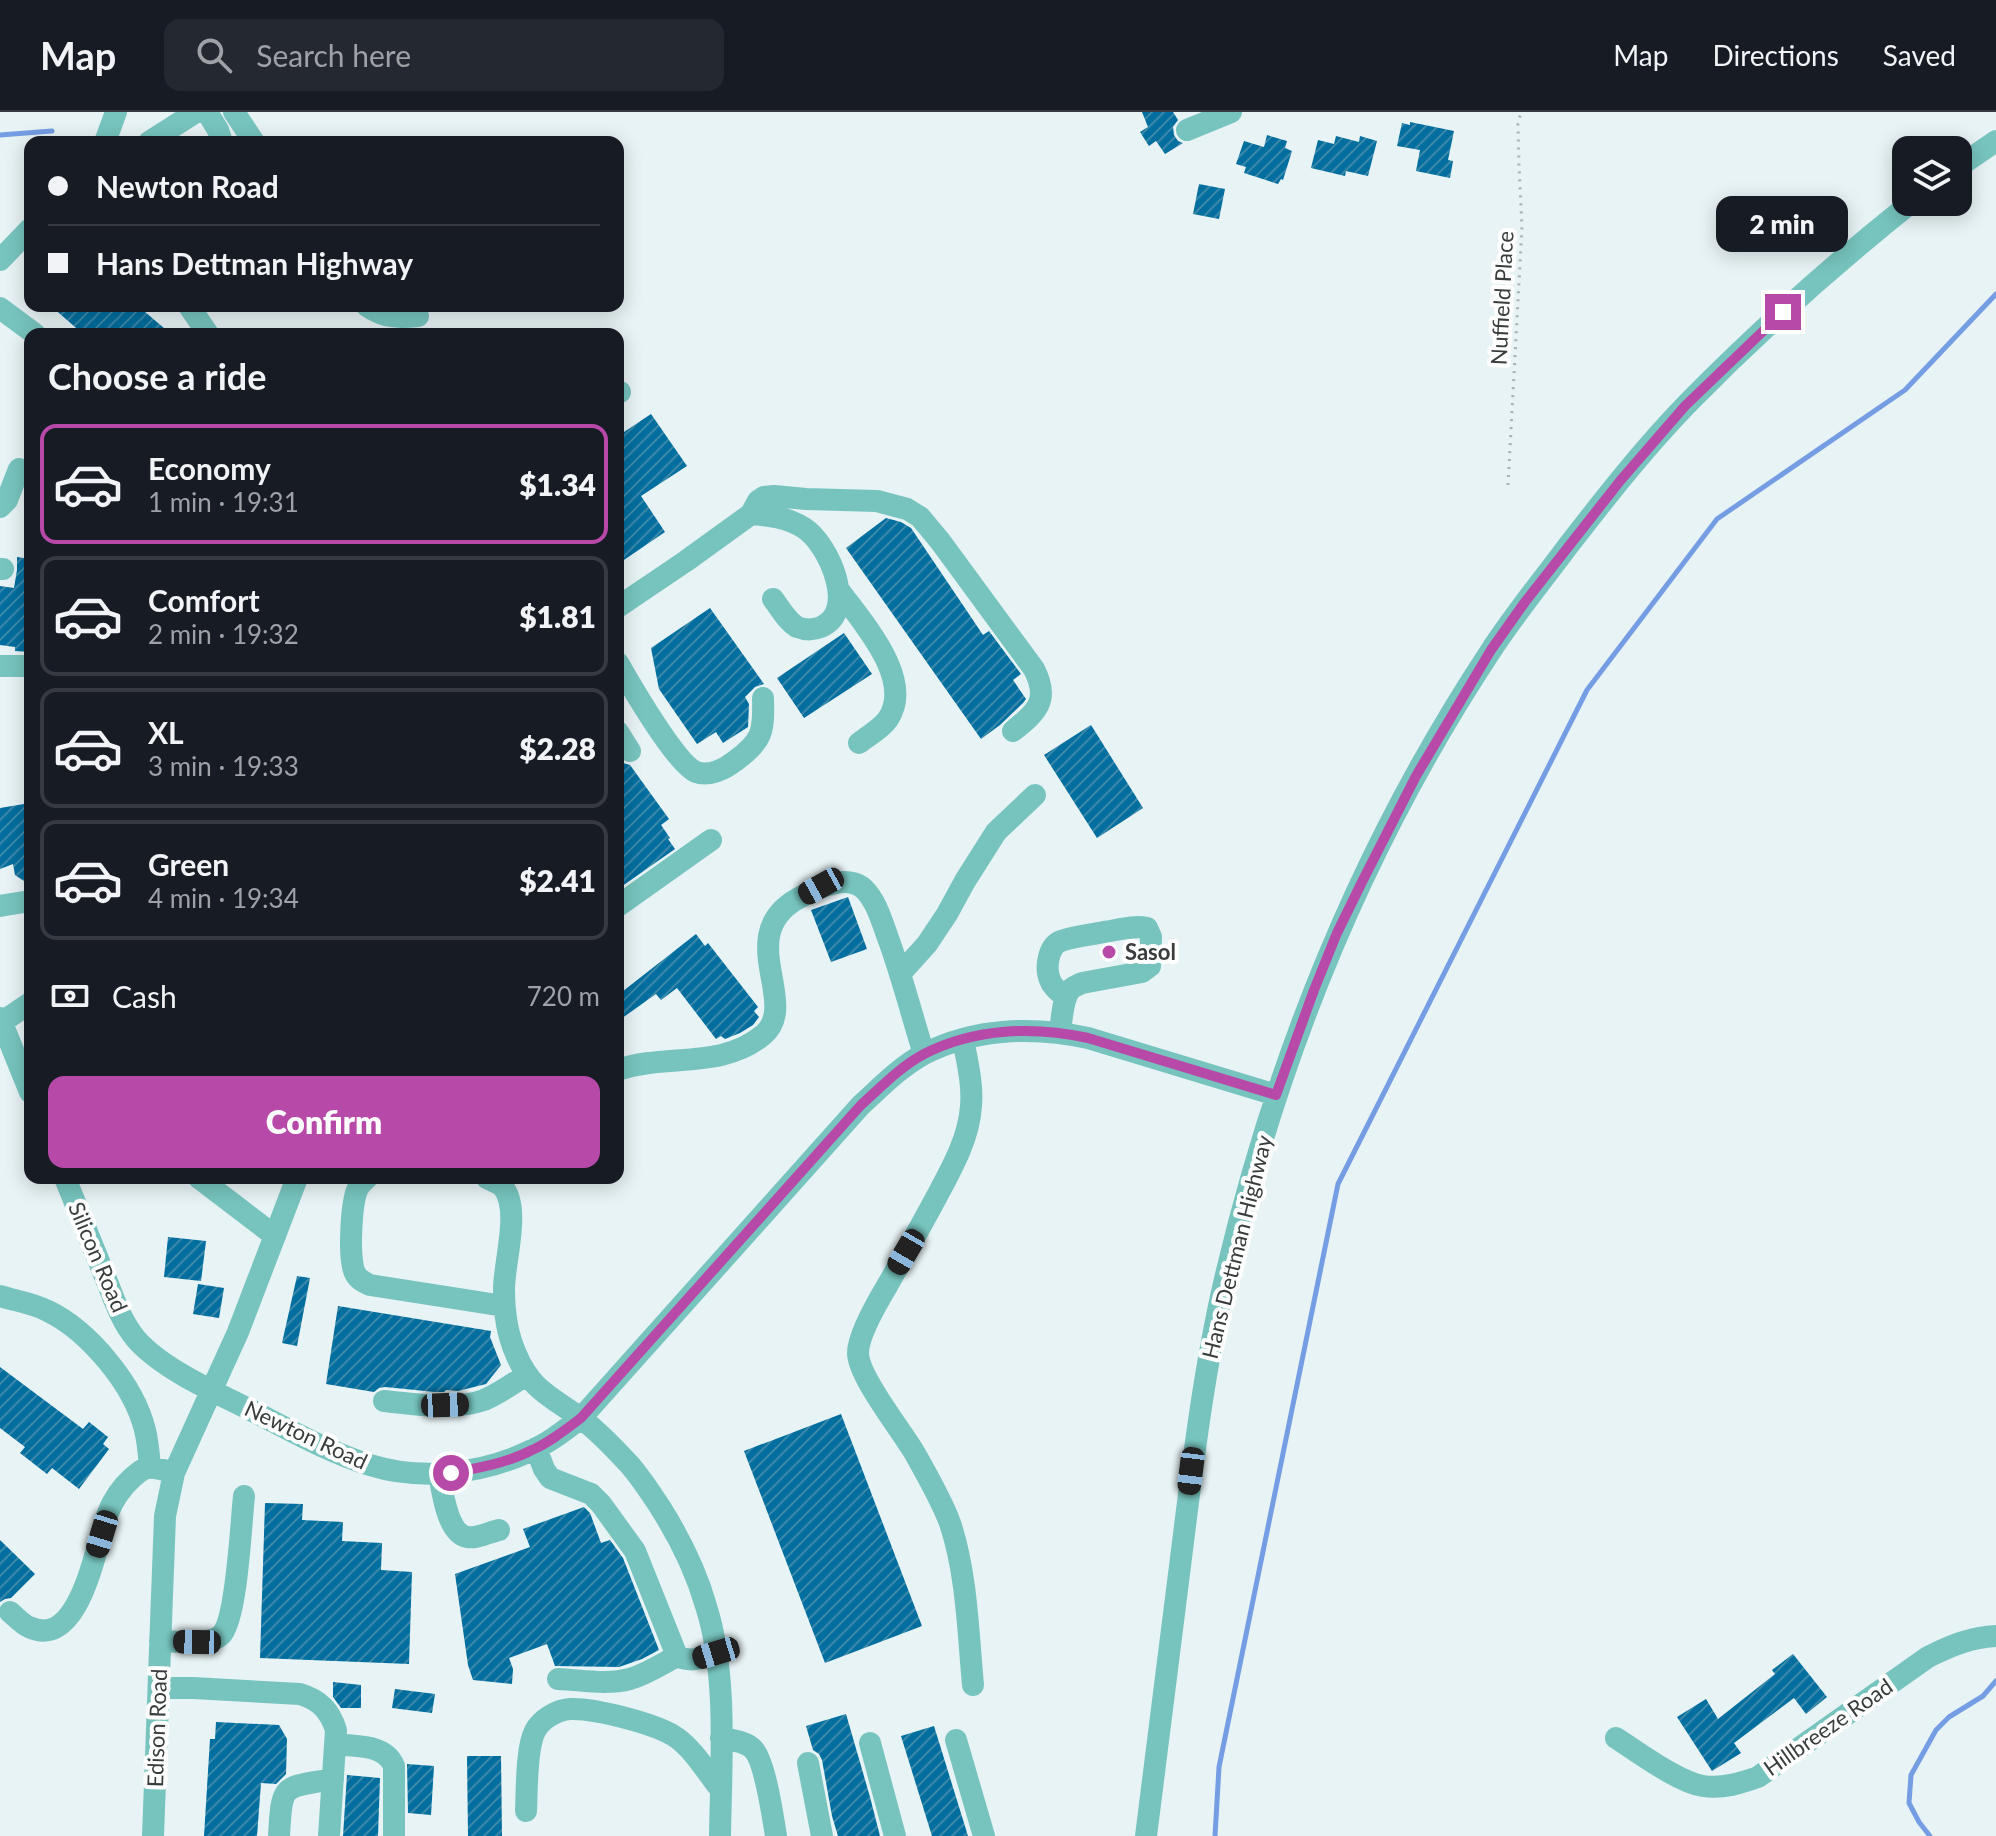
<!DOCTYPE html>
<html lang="en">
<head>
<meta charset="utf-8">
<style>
	:root { --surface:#171b24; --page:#242831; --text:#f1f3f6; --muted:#9ea1a6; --line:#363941; --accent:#b749a8 }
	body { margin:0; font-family:Lato,sans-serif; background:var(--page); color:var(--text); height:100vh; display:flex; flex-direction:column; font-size:30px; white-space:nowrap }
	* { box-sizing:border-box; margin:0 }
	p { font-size:26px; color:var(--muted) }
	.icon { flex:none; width:44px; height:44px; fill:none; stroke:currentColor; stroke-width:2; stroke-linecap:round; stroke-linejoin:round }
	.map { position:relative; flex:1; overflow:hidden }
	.panel { position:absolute; left:24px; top:216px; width:600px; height:856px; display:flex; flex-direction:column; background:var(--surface); border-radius:16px; box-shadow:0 4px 20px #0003 }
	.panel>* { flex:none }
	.top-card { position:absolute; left:24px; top:24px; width:600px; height:176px; border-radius:16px; box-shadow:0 4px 20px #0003; display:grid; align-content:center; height:176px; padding:0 24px; background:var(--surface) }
	.buttons { position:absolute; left:1892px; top:24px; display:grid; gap:16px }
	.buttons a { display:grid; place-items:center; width:80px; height:80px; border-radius:16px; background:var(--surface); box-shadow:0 4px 20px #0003; font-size:40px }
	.end { position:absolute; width:36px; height:36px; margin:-18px; border:10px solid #b749a8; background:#fff; box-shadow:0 0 0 4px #fff }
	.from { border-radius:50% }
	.bubble { position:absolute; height:56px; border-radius:16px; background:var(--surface); box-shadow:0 4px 20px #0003; font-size:26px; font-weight:800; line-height:56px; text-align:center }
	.car { position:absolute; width:24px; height:48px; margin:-24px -12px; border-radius:10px; box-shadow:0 0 6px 2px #0007; background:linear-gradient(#222 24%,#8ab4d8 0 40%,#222 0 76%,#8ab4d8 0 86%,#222 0) }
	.top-card b { display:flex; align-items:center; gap:28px; height:76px; font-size:30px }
	.top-card b+b { border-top:2px solid var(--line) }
	.top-card i { width:20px; height:20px; background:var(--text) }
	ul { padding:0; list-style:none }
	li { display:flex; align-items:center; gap:24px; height:120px; margin:0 16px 12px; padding:0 8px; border:4px solid var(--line); border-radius:16px }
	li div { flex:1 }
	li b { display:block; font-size:30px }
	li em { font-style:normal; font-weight:800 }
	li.on { border-color:var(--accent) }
	li>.icon { width:72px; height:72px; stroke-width:1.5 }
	h2 { padding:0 24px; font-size:36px; line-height:96px }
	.pay { display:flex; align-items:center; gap:20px; height:88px; padding:0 24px; font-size:30px }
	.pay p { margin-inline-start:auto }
	.primary-button { display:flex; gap:16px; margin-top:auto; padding:16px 24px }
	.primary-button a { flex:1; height:92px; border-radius:16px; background:var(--accent); color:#fff; font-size:32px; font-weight:800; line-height:92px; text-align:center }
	header { display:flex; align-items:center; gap:48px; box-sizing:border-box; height:112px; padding:0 40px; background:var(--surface); border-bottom:2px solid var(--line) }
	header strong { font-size:38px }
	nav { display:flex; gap:44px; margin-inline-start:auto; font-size:28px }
	.search { width:560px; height:72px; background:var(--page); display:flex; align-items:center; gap:20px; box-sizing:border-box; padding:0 28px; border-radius:16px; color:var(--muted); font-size:30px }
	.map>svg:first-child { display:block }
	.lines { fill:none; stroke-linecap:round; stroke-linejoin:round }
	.stream { stroke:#759de3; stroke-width:5 }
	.building { fill:url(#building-hatch) }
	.path { stroke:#a9b1b3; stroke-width:3; stroke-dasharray:2 6; stroke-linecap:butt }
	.minor { stroke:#77c4be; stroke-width:22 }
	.route { stroke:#b749a8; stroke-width:10 }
	.poi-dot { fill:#b749a8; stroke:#fff; stroke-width:3 }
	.labels { text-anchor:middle; stroke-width:8; stroke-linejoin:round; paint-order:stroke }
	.street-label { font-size:22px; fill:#383c3d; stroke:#fff }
	.poi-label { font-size:22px; font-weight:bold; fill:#383c3d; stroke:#fff; text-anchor:start }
</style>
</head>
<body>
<header>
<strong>Map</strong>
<div class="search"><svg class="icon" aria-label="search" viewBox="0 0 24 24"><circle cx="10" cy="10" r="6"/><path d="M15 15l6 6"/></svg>Search here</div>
<nav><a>Map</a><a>Directions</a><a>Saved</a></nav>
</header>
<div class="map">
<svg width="1996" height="1724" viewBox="0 0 1996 1724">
	<defs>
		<pattern id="building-hatch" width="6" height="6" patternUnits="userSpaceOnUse" patternTransform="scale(2)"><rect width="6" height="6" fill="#006e9e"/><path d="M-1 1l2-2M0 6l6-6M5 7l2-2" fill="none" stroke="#3a88aa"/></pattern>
	</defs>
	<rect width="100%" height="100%" fill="#e8f3f5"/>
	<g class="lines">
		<path class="stream" d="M0,23L52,19
			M1215,1724L1219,1655L1338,1072L1587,578L1717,407L1905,278L1996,182
			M1930,1724L1919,1710L1909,1691L1911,1663L1936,1618L1949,1605L1983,1584L1996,1569"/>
	</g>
	<path class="building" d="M1142,0H1173L1178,8L1173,15L1174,23L1178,29L1183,31L1165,42L1156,29L1149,34L1140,20L1148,15Z
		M1410,10L1454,19L1448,48L1453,49L1450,66L1416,59L1420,38L1397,34L1402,11L1410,13Z
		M1267,23L1287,29L1285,36L1292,39L1283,68L1281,67L1278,72L1244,61L1246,55L1236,52L1244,29L1264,35Z
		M1336,24L1359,30L1360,24L1377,29L1368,64L1346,59L1345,64L1311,56L1318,28L1334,32Z
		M1199,72L1225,77L1219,107L1193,102Z
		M51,194H138L171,222H83Z
		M651,302L687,354L641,384L665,420L618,452V324Z
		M886,406L901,410L911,416L983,523L989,519L1021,562L1013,568L1026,587L1023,591L1000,613L981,627L846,436Z
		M17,445L30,447V540L15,539V535L0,533V474L14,476L17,458Z
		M710,496L764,572L755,575L745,585L749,592L748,615L723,631L716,620L697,632L659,577L651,536Z
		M844,521L872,562L804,606L777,566Z
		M1091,613L1143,696L1097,726L1044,643Z
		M618,646L623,651L630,653L669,707L661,713L670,726L668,727L675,737L618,777Z
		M30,691V773L15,763L13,752L0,757V696Z
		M848,785L867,837L831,850L811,798Z
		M696,822L705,834L708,831L758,895L754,899L759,905L753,913L740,921L725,927L721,924L716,927L677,876L661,888L656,882L618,909V883Z
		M168,1125L206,1129L201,1169L164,1165Z
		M297,1164L310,1166L297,1234L282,1231Z
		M198,1172L224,1176L219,1206L193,1202Z
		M338,1194L491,1219L490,1225L501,1253L486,1272L458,1279L446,1278L444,1280H435L385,1275L379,1276L374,1280L326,1272Z
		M0,1255L83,1317L89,1310L108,1325L103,1332L109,1337L79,1377L52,1356L47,1362L20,1341L25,1335L0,1316Z
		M841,1302L922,1514L825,1551L744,1339Z
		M265,1391L303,1392L302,1408L343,1410L342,1429L382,1431L381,1458L412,1460L409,1552L260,1546Z
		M584,1395L590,1401L601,1431L610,1428L623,1446L659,1538L642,1547L619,1555L555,1554L547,1532L509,1546L513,1557L512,1572L473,1568L468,1553L455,1462L530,1435L523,1417Z
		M0,1428L35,1462L11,1486L5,1487L0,1490Z
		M1793,1542L1827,1585L1806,1602L1794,1586L1734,1631L1741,1641L1712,1659L1677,1605L1706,1587L1718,1607L1775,1562L1772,1558Z
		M333,1570L361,1573V1596H341L333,1585Z
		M395,1577L435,1582L432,1601L392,1596Z
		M846,1602L870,1685L880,1724H838L832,1704L822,1648L819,1642L813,1638L806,1614Z
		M216,1610L279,1613L287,1627L286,1662L276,1672L261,1671L257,1724H204L210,1627H215Z
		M934,1614L968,1724H932L901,1624Z
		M467,1644H501L502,1724H468Z
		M407,1652L434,1654L431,1703L408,1701Z
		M347,1663L380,1666L378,1724H343Z"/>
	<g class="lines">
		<path class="path" d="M1508,373L1522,115L1519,54L1518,12L1521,0"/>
		<path class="minor" d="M207,0L218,18L222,30
			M234,0L254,30
			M1187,18L1231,0
			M105,30L116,0
			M149,30L196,0
			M1958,55L1996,29
			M0,148L30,117
			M189,194L208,222
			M367,194C384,206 398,206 418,204
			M0,196L35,222
			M618,281L620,280
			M0,395L7,388L19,357
			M751,402C771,404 787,405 804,416C829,432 858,499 821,515C814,518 805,518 797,515C787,509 780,496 773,487
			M0,457H3
			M839,478C861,509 915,567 888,607C881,617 869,623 859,631
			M618,495L686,449L751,402L758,389L764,385L774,384L806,387L877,389L907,397L920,405L940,429L1034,557C1050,588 1037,600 1013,619
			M618,551C630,572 676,652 696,660C709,665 725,657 735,649C763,629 764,619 763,586
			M0,554H30
			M618,620L630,639
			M0,794L30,789
			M618,794L711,728
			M900,862L927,832L947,802L965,769L996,720L1035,683
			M0,906L30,980
			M2,910L30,891
			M1060,920C1062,908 1062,888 1070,878C1072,875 1078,873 1082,871L1142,860L1150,854L1151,825L1147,816C1133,813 1118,818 1104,820C1090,823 1074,824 1061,829C1048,834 1045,856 1050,868C1052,875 1061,881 1066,886
			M963,927C967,949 973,972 971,994C969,1026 952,1056 937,1084C921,1114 904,1144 887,1174C878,1189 858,1224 858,1241C858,1264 901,1318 914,1340C927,1363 941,1387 950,1411C967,1462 968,1520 973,1573
			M618,958C666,941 721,958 763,923C801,892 733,824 797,787C810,780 821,774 836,771C845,769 857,770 864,777C877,790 882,810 888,826C902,864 912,904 924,942
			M65,1066C78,1098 91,1130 104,1162C113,1184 120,1208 136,1227C161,1256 214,1280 249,1297C288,1317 328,1340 370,1353C421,1369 482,1362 530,1339C549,1331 565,1318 581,1306L861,993C881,975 900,955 924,942C975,916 1034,914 1088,926L1276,983
			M199,1066L275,1124
			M367,1066C363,1070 361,1071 358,1076C351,1090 348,1148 355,1161C358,1168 364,1170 370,1173L504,1194
			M487,1066C492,1069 499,1071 503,1075C521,1097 504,1150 504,1177C504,1199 507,1222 516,1242C531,1278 550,1284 579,1305C595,1316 614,1336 628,1351C640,1364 650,1380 660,1395C679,1425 696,1459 706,1494C728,1563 721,1652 720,1724
			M0,1184C16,1189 33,1191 48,1199C89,1219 134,1273 145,1318C148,1330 149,1343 150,1355
			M384,1289C416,1292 453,1299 484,1288C499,1282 513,1271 527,1263
			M536,1336L544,1357L550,1366L591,1382L601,1392L635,1439L677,1544C691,1551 702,1546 716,1541
			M439,1361C442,1378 447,1421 467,1425C476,1427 490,1420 499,1418
			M10,1500C16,1505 22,1512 29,1515C81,1540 96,1429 108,1401C113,1388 123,1374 133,1365C138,1361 143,1356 149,1356C157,1355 166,1359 174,1361
			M160,1529C175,1529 210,1534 221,1523C237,1508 241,1410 244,1384
			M558,1567C582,1568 607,1573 630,1567C647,1562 662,1552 677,1544
			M159,1576H193L300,1582C320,1588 330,1599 336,1618L329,1724
			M721,1626C732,1628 744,1629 752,1636C765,1647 773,1706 776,1724
			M1616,1626C1638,1640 1678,1670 1703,1674C1723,1677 1741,1671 1758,1665L1928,1545C1950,1534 1971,1525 1996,1524
			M956,1628L984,1724
			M870,1631L895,1724
			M336,1632C358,1635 385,1632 394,1654V1724
			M808,1651L822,1724
			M526,1699C527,1679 526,1636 535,1619C541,1607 557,1598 570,1597C594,1596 658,1612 677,1626C695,1639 707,1661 721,1678
			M153,1724L165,1404L174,1361L238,1220L297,1066
			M279,1724C282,1670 282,1676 333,1667
			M1146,1724C1157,1634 1168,1544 1180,1454C1192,1358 1203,1262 1225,1167C1277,945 1364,731 1490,540C1514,503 1542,469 1568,434C1606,385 1645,335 1689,290C1759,219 1834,152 1912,90"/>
	</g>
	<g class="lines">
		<path class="route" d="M451,1361C478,1356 507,1351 532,1338C550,1330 565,1318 581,1306L861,993C881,975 900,955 924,942C975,916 1034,914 1088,926L1276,983L1314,878L1337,821L1362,770L1416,664L1491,538L1525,490L1620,369L1685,294L1783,200"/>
	</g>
	<circle class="poi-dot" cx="1109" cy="840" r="8"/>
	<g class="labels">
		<g class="street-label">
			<text transform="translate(1502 186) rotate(-87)" y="8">Nuffield Place</text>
			<text transform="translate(1237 1135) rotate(-76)" y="8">Hans Dettman Highway</text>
			<text transform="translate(98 1145) rotate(67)" y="8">Silicon Road</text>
			<text transform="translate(306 1323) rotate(25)" y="8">Newton Road</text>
			<text transform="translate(1828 1615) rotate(-35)" y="8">Hillbreeze Road</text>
			<text transform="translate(157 1616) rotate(-88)" y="8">Edison Road</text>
		</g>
		<g class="poi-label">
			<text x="1125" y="848">Sasol</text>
		</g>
	</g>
</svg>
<div class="buttons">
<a><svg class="icon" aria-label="layers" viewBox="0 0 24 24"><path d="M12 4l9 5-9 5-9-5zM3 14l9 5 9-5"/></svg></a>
</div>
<i class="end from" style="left:451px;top:1361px"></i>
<i class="end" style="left:1783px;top:200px"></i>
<div class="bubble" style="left:1716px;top:84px;width:132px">2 min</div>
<i class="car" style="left:821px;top:774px;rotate:241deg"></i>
<i class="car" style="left:906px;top:1140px;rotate:210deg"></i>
<i class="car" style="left:445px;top:1293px;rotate:88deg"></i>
<i class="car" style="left:1191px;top:1359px;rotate:187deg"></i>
<i class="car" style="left:102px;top:1422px;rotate:197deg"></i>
<i class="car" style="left:197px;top:1530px;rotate:271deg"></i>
<i class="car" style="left:716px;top:1541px;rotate:253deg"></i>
<div class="top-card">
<b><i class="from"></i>Newton Road</b>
<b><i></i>Hans Dettman Highway</b>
</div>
<section class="panel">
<h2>Choose a ride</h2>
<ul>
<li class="on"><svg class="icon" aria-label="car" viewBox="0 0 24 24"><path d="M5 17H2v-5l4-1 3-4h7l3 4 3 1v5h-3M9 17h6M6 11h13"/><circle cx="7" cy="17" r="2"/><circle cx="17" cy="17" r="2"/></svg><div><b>Economy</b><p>1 min · 19:31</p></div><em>$1.34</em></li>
<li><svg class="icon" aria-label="car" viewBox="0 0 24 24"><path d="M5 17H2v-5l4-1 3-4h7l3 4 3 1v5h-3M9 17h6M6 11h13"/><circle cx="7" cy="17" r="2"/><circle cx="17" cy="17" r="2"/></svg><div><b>Comfort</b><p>2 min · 19:32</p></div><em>$1.81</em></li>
<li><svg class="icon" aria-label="car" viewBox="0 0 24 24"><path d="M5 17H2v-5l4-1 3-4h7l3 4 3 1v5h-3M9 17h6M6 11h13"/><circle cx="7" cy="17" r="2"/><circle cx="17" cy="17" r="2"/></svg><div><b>XL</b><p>3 min · 19:33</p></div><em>$2.28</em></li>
<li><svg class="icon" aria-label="car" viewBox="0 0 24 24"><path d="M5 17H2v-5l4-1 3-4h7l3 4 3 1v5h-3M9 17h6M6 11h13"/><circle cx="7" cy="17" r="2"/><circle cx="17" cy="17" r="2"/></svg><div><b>Green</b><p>4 min · 19:34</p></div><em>$2.41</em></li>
</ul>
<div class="pay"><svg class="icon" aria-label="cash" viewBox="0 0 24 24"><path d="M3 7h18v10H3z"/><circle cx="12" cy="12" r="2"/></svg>Cash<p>720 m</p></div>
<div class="primary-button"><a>Confirm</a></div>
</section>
</div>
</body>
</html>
